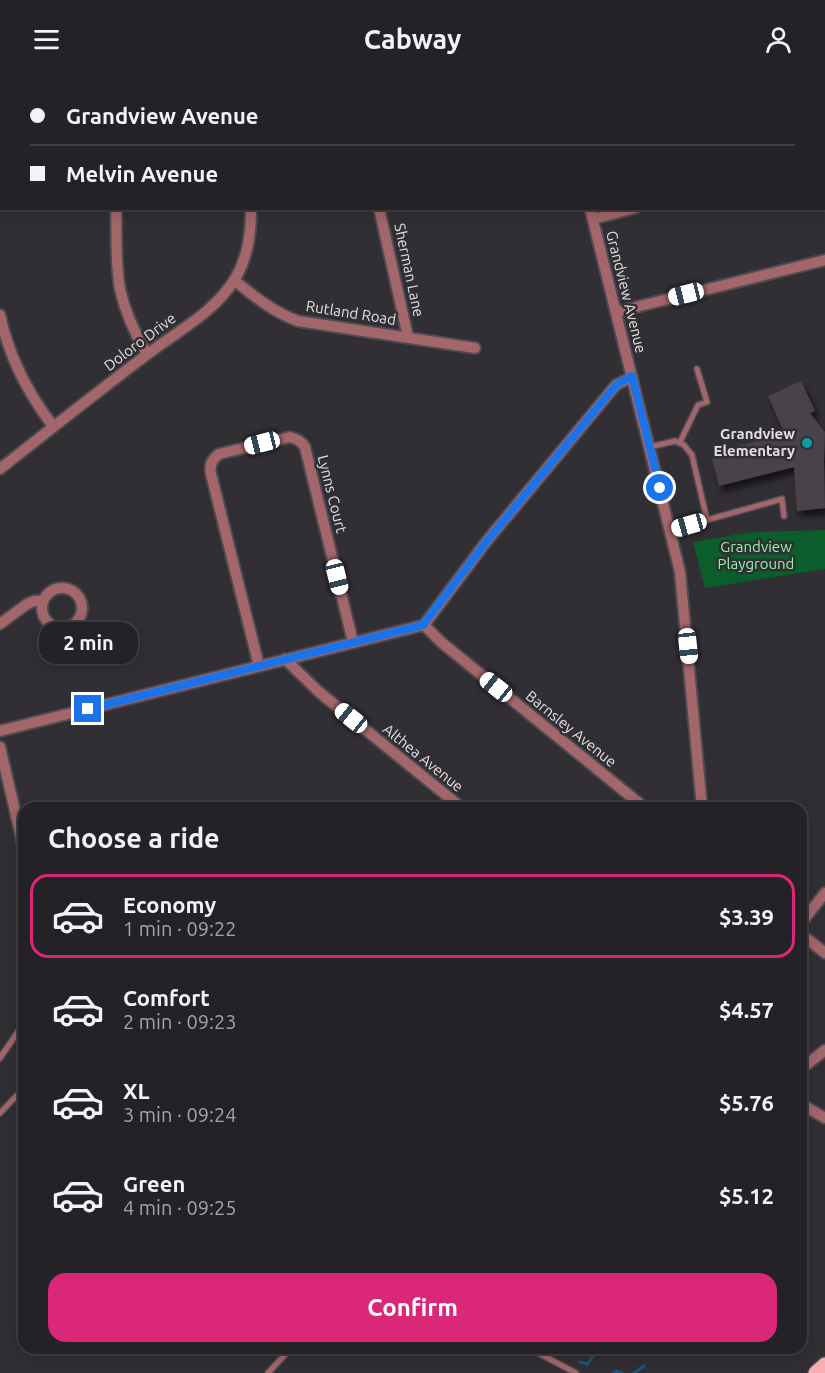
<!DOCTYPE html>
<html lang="en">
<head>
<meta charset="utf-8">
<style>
	:root { --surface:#252227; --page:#2d2a2f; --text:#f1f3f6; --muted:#a3a4a7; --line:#423f44; --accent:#db2777 }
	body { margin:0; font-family:Ubuntu,sans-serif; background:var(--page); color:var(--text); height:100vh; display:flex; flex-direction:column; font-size:22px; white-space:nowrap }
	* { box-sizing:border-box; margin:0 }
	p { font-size:20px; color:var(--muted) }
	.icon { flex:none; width:33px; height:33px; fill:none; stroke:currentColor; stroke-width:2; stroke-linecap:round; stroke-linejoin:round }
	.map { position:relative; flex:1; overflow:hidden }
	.side { position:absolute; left:18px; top:724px; width:789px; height:552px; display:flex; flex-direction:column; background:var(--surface); border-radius:18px; box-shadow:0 3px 15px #0003,0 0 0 2px var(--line) }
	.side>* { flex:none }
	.hud { position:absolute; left:0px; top:0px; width:825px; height:132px; box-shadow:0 3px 15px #0003,0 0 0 2px var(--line); display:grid; align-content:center; height:132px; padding:0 30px; background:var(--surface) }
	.end { position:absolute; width:27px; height:27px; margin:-14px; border:8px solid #1a73e8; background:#fff; box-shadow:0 0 0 3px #fff }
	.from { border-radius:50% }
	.bubble { position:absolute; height:42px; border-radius:18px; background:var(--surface); box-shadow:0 3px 15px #0003,0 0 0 2px var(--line); font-size:20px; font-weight:700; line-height:42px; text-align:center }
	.car { position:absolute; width:18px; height:36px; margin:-18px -9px; border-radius:8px; box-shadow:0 0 4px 2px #0007; background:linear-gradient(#fff 24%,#345 0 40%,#fff 0 76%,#345 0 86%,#fff 0) }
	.hud b { display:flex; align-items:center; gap:21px; height:57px; font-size:22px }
	.hud b+b { border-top:2px solid var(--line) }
	.hud i { width:15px; height:15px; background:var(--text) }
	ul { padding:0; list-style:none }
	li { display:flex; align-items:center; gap:18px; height:84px; margin:0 12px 9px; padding:0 18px; border:3px solid transparent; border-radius:18px }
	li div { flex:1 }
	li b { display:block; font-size:22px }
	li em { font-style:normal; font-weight:700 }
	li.selected { border-color:var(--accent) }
	li>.icon { width:54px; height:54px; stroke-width:1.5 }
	h2 { padding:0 30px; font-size:27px; line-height:72px }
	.button { display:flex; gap:12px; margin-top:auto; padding:12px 30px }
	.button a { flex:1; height:69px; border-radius:18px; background:var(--accent); color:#fff; font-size:24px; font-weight:700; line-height:69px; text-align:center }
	header { display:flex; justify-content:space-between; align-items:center; height:78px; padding:0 30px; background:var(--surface); font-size:27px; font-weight:700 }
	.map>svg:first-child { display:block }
	.green { fill:#0b5d2b }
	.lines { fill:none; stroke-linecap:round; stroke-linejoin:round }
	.stream { stroke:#185680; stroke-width:3 }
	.building { fill:#494348; filter:url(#shadow) }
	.lane-casing { stroke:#4d4a50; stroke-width:8 }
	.street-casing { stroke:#4d4a50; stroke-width:14 }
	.primary-casing { stroke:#4d4a50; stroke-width:18 }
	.lane { stroke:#a3666b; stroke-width:5 }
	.street { stroke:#a3666b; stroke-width:10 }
	.primary { stroke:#f9adb3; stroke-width:15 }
	.route { stroke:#1a73e8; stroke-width:8 }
	.culture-dot { fill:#0f9aa8; stroke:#312e34; stroke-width:2 }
	.labels { text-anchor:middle; stroke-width:5; stroke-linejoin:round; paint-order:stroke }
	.street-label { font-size:15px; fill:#e2e0e4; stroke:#312e34 }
	.poi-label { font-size:15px; font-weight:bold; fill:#e2e0e4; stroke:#312e34; text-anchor:end }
	.park-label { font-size:15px; fill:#8ff6a7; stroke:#312e34 }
</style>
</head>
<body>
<header><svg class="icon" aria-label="menu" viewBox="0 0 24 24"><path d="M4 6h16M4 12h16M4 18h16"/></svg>Cabway<svg class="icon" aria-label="person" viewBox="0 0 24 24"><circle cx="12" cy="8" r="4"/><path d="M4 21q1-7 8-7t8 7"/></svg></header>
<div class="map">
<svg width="825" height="1295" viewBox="0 0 825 1295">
	<defs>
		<filter id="shadow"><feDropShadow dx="3.5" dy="6" stdDeviation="3" flood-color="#0009"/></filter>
	</defs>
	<rect width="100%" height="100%" fill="#312e34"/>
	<path class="green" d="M825,452V491L705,510L693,464L753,454Z"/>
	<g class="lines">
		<path class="stream" d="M580,1284L587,1286C595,1280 590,1271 603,1273
			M614,1295L617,1293L622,1295
			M634,1295L644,1288"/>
	</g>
	<path class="building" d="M801,303L815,333L810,335L825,354L824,383L825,430L797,433L794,389L719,408L712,381L723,378L721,372L785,356L768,318Z"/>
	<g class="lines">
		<g class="lane-casing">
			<path id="lane" d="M807,0L808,2
				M824,57L825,55
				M824,63L825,65
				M680,364L698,327L707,324L697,291
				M650,369L675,363L684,367L692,377L707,442
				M671,452L782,421L784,438
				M0,980L24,945
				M0,1035L24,1010
				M532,1270L540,1276L576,1295
				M268,1295L291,1270"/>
		</g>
		<g class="street-casing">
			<path id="street" d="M347,0V2
				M556,0V2
				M114,2V0
				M249,2V0
				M748,2L754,0
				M116,130C117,157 115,185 120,211C125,234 135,256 147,276
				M379,130L408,259
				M590,130L680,494L702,730
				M593,141L635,130
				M234,202C255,219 273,234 298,243L475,270
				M616,234L825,182
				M0,237C9,279 27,314 53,348
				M0,391C48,353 96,315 145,278C176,254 214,235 235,201C248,179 251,156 251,130
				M42 530a20 20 0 1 1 40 0a20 20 0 1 1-40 0Z
				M0,546L27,526L34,523H43
				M424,547L441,564L645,730
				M285,581L319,614L462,730
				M259,588L211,396C209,387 212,381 219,376L290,359C297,361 301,363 305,369L353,564
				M0,653L424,547L486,464L616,307L632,299
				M0,669L24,771
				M801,845L825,815
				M801,856L825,875
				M801,991L825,972
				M801,1026L825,1040"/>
		</g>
		<g class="primary-casing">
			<path id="primary" d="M816,1295L825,1287"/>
		</g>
		<use href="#lane" class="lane"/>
		<use href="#street" class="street"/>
		<use href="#primary" class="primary"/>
	</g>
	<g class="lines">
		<path class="route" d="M88,631L423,547L486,464L616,307L632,298L660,410"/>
	</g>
	<circle class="culture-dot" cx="807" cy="365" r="6"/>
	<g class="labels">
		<g class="street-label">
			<text transform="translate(409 192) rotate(78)" y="5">Sherman Lane</text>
			<text transform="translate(626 214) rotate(76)" y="5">Grandview Avenue</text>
			<text transform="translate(351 235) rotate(9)" y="5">Rutland Road</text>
			<text transform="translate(140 264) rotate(-37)" y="5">Doloro Drive</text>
			<text transform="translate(332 416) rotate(76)" y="5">Lynns Court</text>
			<text transform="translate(571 651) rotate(39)" y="5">Barnsley Avenue</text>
			<text transform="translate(423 680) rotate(39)" y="5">Althea Avenue</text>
		</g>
		<g class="poi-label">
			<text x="795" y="361">Grandview<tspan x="795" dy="17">Elementary</tspan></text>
		</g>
		<g class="park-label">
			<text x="756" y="474">Grandview<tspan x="756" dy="17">Playground</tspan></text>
		</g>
	</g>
</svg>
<i class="end from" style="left:660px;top:410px"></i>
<i class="end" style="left:88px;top:631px"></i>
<div class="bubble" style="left:39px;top:544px;width:99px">2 min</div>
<i class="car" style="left:686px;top:216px;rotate:256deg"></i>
<i class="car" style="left:262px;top:365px;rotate:256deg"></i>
<i class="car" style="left:689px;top:447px;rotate:254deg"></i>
<i class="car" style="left:337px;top:499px;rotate:166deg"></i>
<i class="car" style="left:688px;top:568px;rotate:174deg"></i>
<i class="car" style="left:496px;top:609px;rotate:309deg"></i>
<i class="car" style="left:351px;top:640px;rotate:309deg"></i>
<div class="hud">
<b><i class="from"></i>Grandview Avenue</b>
<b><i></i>Melvin Avenue</b>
</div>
<section class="side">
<h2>Choose a ride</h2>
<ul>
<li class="selected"><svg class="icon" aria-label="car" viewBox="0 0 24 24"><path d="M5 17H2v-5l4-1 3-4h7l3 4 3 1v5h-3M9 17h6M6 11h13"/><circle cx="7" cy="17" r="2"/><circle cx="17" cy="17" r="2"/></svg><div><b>Economy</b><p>1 min · 09:22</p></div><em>$3.39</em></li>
<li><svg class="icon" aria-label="car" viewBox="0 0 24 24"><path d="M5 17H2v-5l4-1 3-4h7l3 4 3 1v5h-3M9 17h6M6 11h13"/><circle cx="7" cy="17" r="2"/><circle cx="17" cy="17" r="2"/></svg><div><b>Comfort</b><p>2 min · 09:23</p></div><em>$4.57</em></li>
<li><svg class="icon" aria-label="car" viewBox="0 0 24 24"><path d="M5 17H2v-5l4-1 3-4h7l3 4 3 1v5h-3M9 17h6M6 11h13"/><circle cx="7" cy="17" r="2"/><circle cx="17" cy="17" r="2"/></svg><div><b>XL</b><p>3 min · 09:24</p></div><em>$5.76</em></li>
<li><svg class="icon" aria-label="car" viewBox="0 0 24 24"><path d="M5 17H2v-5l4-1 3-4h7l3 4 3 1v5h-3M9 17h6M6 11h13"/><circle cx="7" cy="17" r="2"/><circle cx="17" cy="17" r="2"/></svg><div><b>Green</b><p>4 min · 09:25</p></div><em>$5.12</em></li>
</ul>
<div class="button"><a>Confirm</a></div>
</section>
</div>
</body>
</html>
